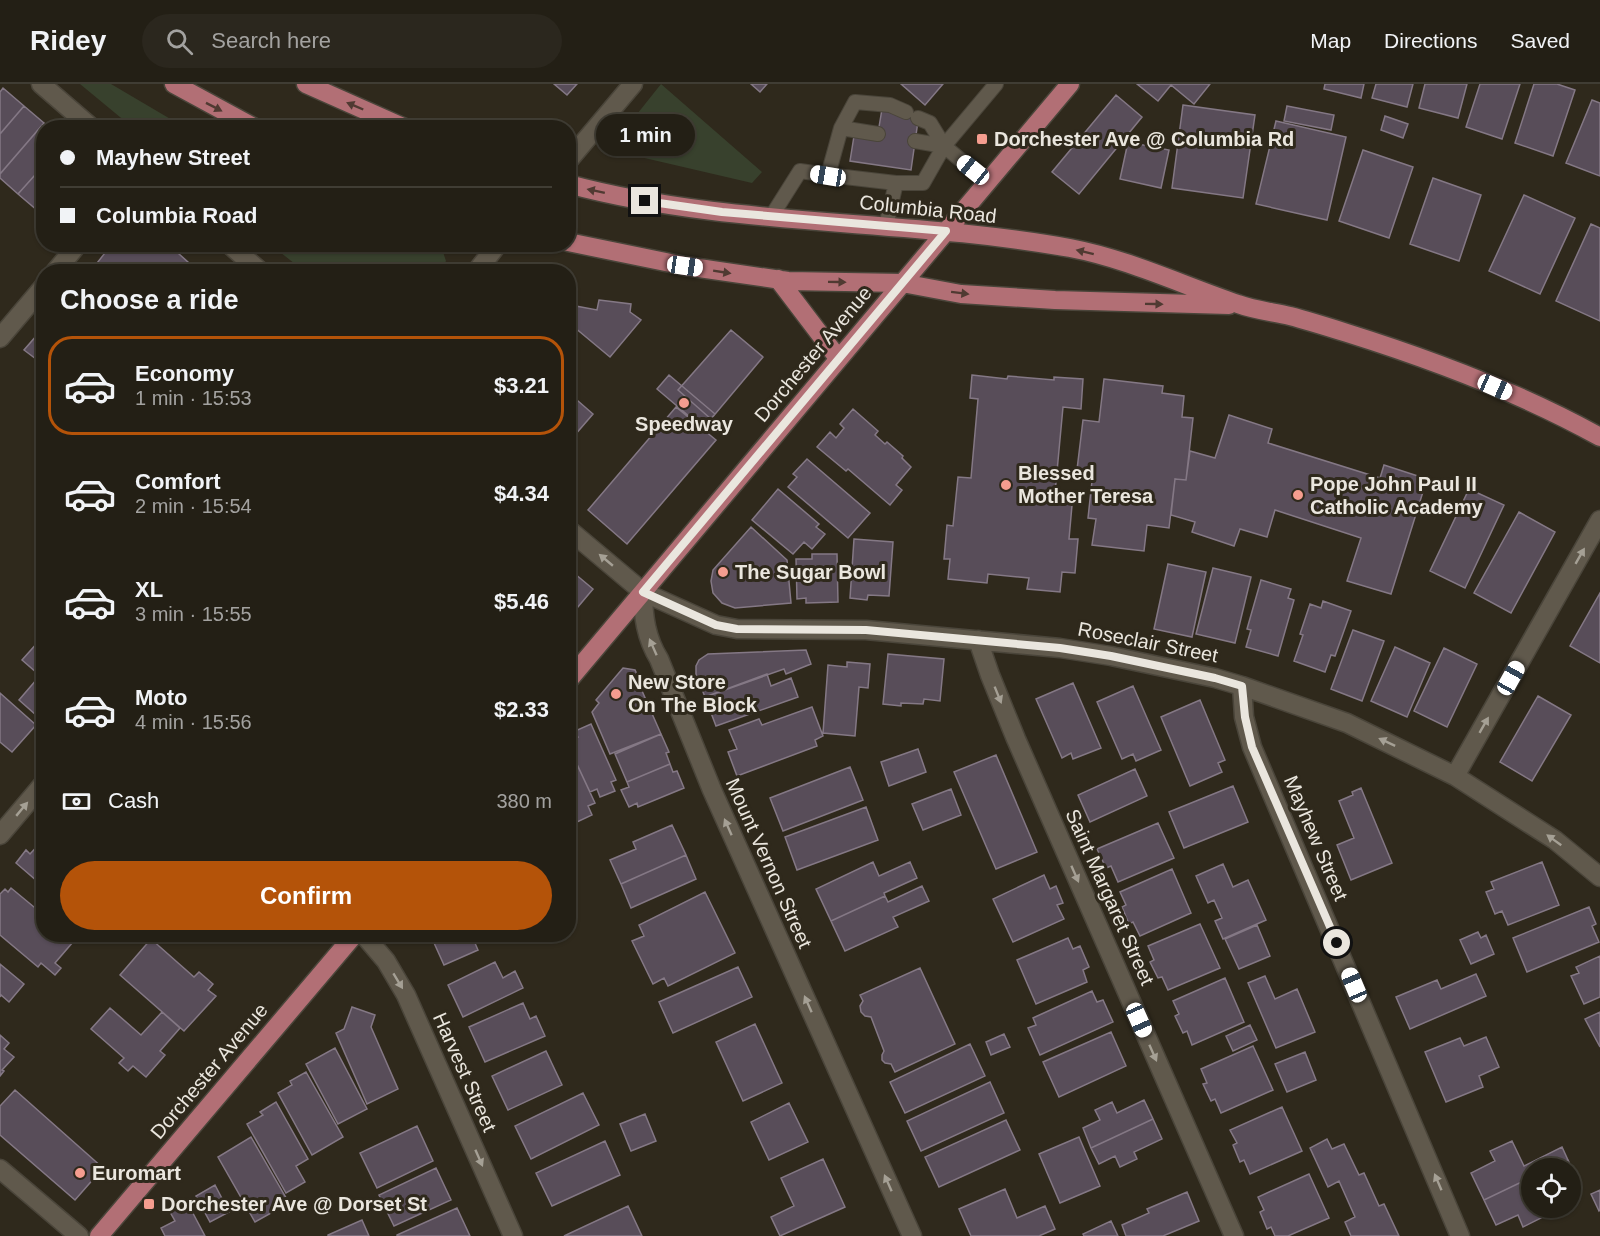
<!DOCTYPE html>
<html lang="en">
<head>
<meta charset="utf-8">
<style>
	:root { --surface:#231f15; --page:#2b271e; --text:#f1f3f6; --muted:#a3a2a0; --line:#403d34; --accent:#b45309 }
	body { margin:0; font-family:Arial,sans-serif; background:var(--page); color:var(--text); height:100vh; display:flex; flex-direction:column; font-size:22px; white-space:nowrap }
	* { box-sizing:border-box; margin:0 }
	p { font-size:20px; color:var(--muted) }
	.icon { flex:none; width:33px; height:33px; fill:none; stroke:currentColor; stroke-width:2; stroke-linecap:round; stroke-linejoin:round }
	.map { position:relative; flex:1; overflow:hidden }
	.panel { position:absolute; left:36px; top:180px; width:540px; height:678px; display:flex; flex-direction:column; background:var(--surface); border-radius:24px; box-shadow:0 2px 4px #0004,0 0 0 2px var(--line) }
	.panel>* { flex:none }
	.banner { position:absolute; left:36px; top:36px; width:540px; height:132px; border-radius:24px; box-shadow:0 2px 4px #0004,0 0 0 2px var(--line); display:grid; align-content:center; height:132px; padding:0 24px; background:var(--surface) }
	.buttons { position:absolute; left:1521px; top:1074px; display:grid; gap:12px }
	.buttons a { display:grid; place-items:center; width:60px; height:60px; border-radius:50%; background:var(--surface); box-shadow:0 2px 4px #0004,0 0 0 2px var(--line); font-size:30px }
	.end { position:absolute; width:27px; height:27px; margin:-14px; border:8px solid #eae6de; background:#111; box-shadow:0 0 0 3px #111 }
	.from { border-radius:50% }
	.bubble { position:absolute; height:42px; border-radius:21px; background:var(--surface); box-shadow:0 2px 4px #0004,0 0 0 2px var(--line); font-size:20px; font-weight:600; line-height:42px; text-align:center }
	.car { position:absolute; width:18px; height:36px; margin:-18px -9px; border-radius:8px; box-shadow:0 0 4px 2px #0007; background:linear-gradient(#fff 24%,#345 0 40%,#fff 0 76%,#345 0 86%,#fff 0) }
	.banner b { display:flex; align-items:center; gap:21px; height:57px; font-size:22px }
	.banner b+b { border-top:2px solid var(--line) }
	.banner i { width:15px; height:15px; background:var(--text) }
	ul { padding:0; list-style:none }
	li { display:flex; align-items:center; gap:18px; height:99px; margin:0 12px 9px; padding:0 12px; border:3px solid transparent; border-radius:24px }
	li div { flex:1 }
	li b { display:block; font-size:22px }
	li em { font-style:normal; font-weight:600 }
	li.active { border-color:var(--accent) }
	li>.icon { width:54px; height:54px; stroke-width:1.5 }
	h2 { padding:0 24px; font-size:27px; line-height:72px }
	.pay { display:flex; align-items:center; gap:15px; height:66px; padding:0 24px; font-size:22px }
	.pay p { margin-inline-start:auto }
	.primary-button { display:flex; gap:12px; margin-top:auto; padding:12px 24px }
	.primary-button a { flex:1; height:69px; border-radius:36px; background:var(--accent); color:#fff; font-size:24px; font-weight:600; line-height:69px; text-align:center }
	header { display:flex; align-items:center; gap:36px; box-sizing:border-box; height:84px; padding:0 30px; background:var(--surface); border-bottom:2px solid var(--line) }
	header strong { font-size:28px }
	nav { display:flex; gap:33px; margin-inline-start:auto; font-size:21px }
	.search { width:420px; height:54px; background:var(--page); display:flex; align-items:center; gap:15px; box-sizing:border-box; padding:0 21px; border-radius:33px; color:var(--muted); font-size:22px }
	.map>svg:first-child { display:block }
	.green { fill:#38412d }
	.building { fill:#584d59; stroke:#847885; stroke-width:1.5 }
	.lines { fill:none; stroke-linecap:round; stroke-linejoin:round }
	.lane-casing { stroke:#4a453a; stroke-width:16 }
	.street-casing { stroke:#4a453a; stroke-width:21 }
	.primary-casing { stroke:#4a453a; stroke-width:21 }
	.lane { stroke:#60594c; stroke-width:14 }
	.street { stroke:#60594c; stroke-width:18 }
	.primary { stroke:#b26f75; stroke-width:18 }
	.oneway { fill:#503a32 }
	.oneway2 { fill:#a5a095 }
	.route { stroke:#eae6de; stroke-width:8 }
	.poi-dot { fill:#f59d8f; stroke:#2f291c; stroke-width:2 }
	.labels { text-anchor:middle; stroke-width:6; stroke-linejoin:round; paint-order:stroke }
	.poi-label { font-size:20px; font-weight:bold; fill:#eae6de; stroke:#2f291c; text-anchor:start }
	.street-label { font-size:20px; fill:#eae6de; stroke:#2f291c }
</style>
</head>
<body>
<header>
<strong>Ridey</strong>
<div class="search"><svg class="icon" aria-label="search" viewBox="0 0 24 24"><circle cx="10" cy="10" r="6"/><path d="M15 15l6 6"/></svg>Search here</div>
<nav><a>Map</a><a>Directions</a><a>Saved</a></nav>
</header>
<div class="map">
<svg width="1600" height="1152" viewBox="0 0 1600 1152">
	<rect width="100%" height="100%" fill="#2f291c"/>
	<path class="green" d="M80,0H111L184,43H132Z
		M661,0L762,88L752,99L636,72L629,68L624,62L623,53L626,44Z
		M271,161H438L442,165L446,177L440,187H304Z"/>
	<path class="building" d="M554,0H577L567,11Z
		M751,0H767L760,8Z
		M901,0H943L925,21Z
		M1137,0H1210L1194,20L1171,1L1158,17Z
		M1325,0H1364L1361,14L1324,5Z
		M1376,0H1413L1407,23L1372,14Z
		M1425,0H1467L1458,34L1419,24Z
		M1480,0H1520L1502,55L1466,43Z
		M1534,0H1557L1575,6L1553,72L1515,59Z
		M3,4L24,22L0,50V8Z
		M1116,11L1142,33L1079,110L1052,88Z
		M1592,16L1600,19V92L1566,79Z
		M1183,21L1255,31L1243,114L1172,104Z
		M24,22L44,39L0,90V50Z
		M1287,22L1334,31L1331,46L1284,37Z
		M882,25L919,30L911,86L850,77L854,52L877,55Z
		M1385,32L1408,40L1403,54L1381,46Z
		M1276,37L1346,53L1327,136L1256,120Z
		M44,39L48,44H44V81L18,110L0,94V90Z
		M1128,58L1169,66L1161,104L1120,95Z
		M1363,66L1413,83L1389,154L1339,137Z
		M44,81V121L38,127L18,110Z
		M1433,94L1481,111L1459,177L1410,160Z
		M1524,111L1575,134L1540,210L1489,187Z
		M1591,140L1600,144V237L1556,217Z
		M112,160H168L199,188H90Z
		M599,216L631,220L630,228L641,236L610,273L568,238L570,221L597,226Z
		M44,243V281L24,266Z
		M731,246L763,273L711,335L678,306Z
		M669,291L715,330L703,344L657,305Z
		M972,291L1007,295L1008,292L1054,296V293L1083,295L1081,325L1063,323L1055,409L1073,410L1069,455H1078L1075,489L1062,488L1060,508L1027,505L1029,494L988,490L987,499L948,495L950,475H944L947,441L953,442L958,393L971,394L978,315L970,314Z
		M1104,295L1163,302L1162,309L1184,312L1182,333L1193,334L1186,396L1175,395L1169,444L1147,441L1144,467L1092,461L1096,435L1088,434L1092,397L1076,394L1083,336L1099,338Z
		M570,310L593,330L568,359V311Z
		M676,323L716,356L627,460L588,426Z
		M853,325L878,347L875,351L885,360L887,358L903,372L902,374L911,383L896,401L902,406L890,421L848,385L846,387L817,363L830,348L836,354L844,344L840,340Z
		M1229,331L1272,345L1268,359L1380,394L1384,381L1427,395L1391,510L1347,497L1361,454L1275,426L1267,453L1240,445L1234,462L1192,448L1195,438L1171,431L1175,395L1186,396L1190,367L1215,374Z
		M807,375L870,429L848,454L788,403L797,393L793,390Z
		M778,405L819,440L816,443L825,450L812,465L804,458L793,470L752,436Z
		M1469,405L1504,421L1465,504L1430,487Z
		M1519,428L1555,448L1511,529L1474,509Z
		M751,443L787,476L791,519L735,524L722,519L713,509L711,497L713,486Z
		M854,455L893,458L889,512L868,511L867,516L850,514Z
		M812,470H837L838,518L806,519V514L797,515L796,475H812Z
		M1168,480L1206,488L1192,553L1154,545Z
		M568,484L593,505L572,530L568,527Z
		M1213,484L1251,493L1235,559L1196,550Z
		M1261,496L1291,505L1288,514L1294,516L1278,572L1246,563L1251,546L1247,545Z
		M1600,509V579L1570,562Z
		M1323,517L1351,527L1335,572L1331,571L1325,588L1294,577L1303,551L1300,550L1310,520L1321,524Z
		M1353,546L1384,557L1362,617L1331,605Z
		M39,557L44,560V595L22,576Z
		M1395,563L1430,579L1407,633L1371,617Z
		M1444,564L1477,580L1447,643L1414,627Z
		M806,566L811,580L786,590L784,585L705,613L696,590V582L699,576L708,570Z
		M888,570L944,575L940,617L924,615L923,620L901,619V622L883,620Z
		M847,578L870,580L868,604L859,603L855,652L823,649L828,581L847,583Z
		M623,584L635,586L641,599L639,600L661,650L610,670L592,628L599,619L596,616Z
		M767,590L771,602L791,594L798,613L716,642L705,613Z
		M37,595L44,600V638L19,616Z
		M1073,599L1101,664L1073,675L1071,669L1062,674L1036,615Z
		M1133,602L1161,666L1136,677L1133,670L1122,675L1097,618Z
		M0,609L36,641L12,668L0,658Z
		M1538,612L1571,631L1532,697L1500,678Z
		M1200,616L1225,676L1218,679L1222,688L1190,702L1161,633Z
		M812,623L823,652L815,656L817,662L737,692L728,668L737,665L729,646L759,635L762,641Z
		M591,640L616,696L611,698L615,707L600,713L597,705L590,708L568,661V657L578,653L575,647Z
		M661,650L669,668L666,669L670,680L627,698L615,670Z
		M918,665L926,688L889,702L881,678Z
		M996,671L1037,768L996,785L954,688Z
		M573,672L595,719L588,722L592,731L577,738L573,729L568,731V675Z
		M670,680L673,688L677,687L684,704L638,723L637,719L629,723L621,706L629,703L627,698Z
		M850,683L863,716L783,747L770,714Z
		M1135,685L1147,712L1090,738L1078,711Z
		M1233,702L1248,738L1184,764L1169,728Z
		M1361,704L1392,779L1351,796L1337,761L1354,754L1339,717L1353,711L1352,708Z
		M951,705L961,731L923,746L912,720Z
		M866,723L878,756L797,786L785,753Z
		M1158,739L1174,774L1118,798L1111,782L1106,784L1097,765Z
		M672,741L686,771L621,800L610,776L636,765L633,758Z
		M44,755V803L16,779L26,766L30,770Z
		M686,771L696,795L631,824L621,800Z
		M873,778L879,792L910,778L917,794L884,809L885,812L831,837L816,805Z
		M1542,778L1559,821L1508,841L1502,827L1495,830L1486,808L1494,805L1491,798Z
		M1223,780L1233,803L1248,796L1266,836L1223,855L1215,837L1222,834L1214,816L1208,819L1196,792Z
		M1172,785L1191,829L1140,852L1133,838L1129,840L1122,823L1126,821L1120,808Z
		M1044,791L1050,805L1056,802L1063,819L1057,821L1064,835L1013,858L993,815Z
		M922,802L929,817L893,833L898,843L845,867L831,837L885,812L888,818Z
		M11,804L40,828L42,825L44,826V850H64L73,858L55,879L61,884L55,891L41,879L38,883L0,851V810L5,805L8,808Z
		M705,808L735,869L668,902L664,894L653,900L632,857L644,852L639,841Z
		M1589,823L1596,840L1592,842L1599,858L1527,888L1513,854Z
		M1200,840L1220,884L1168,906L1162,893L1158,894L1150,878L1154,876L1148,862Z
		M1257,841L1270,872L1239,885L1225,855Z
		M1478,848L1481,854L1486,851L1494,870L1471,880L1460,856Z
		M430,850H471L478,866L444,881Z
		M1068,854L1073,865L1080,862L1089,883L1083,886L1087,898L1036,920L1017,876Z
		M151,855L194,893L199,888L213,900L208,906L216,912L184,947L120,891Z
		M1600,872V913L1584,920L1571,892L1579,889L1576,883Z
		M495,878L503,894L515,887L523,904L463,933L448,901Z
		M0,880L24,900L9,918L1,911L0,913Z
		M738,883L752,913L673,949L659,918Z
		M920,884L955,960L895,988L891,980L885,979L882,976V971L884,967L871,933L865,932L861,928L860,922L863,917L860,911Z
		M1476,890L1486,912L1410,945L1396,913L1437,896L1441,905Z
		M1265,892L1275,915L1297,905L1315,948L1276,964L1248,899Z
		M1225,894L1244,938L1192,961L1187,947L1183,949L1175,932L1179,930L1173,917Z
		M1092,907L1097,918L1103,916L1113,938L1040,971L1028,944L1036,941L1033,934Z
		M523,919L530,935L536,932L545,952L485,978L469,943Z
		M352,923L375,931L371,943L398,1005L367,1020L336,949L344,945Z
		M110,924L141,951L162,928L180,944L160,967L165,971L146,993L133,982L128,987L119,979L124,974L91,945Z
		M1600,928V963L1585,935Z
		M755,940L782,999L743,1017L716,958Z
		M1250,941L1257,956L1233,967L1226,952Z
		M1111,948L1126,982L1059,1013L1043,978Z
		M1004,950L1010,963L991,971L986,958Z
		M0,951L9,959L4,965L14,973L2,986L4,987L0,992Z
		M1486,953L1499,983L1479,992L1483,1003L1446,1018L1425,968L1460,954L1464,962Z
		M970,960L985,992L905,1029L890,998Z
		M1253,962L1273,1006L1221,1029L1215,1015L1211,1017L1203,1000L1207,999L1201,985Z
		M335,964L367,1025L338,1040L306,980Z
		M546,967L562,1001L508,1026L492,992Z
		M1305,968L1316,996L1287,1008L1275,980Z
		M306,988L343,1053L312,1071L278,1009L292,1001L290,997Z
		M990,998L1004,1029L921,1067L907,1037Z
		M15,1006L103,1084L75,1116L0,1051V1022Z
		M583,1009L599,1041L531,1075L515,1042Z
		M1144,1016L1153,1035L1091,1064L1083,1044L1100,1036L1095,1026L1112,1018L1117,1029Z
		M276,1018L308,1075L296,1082L305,1098L286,1109L247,1040L263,1031L260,1028Z
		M789,1019L808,1058L769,1076L751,1038Z
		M1282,1023L1302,1067L1250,1090L1244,1076L1240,1078L1233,1061L1237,1059L1230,1046Z
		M645,1030L656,1057L631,1067L620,1040Z
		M1153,1035L1162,1055L1134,1068L1137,1075L1120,1083L1115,1072L1099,1080L1091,1064Z
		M1006,1036L1020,1066L939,1103L925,1073Z
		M417,1042L433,1077L377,1104L360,1069Z
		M251,1053L289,1119L255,1138L218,1073Z
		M1079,1053L1100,1102L1060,1119L1039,1070Z
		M1327,1055L1332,1065L1344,1060L1359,1091L1364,1089L1379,1122L1384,1120L1399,1152H1351L1345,1138L1355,1133L1339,1097L1328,1103L1310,1064Z
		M605,1057L620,1091L552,1122L536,1089Z
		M1512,1057L1524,1082L1562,1063L1568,1076L1549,1084H1532V1093L1484,1116L1471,1089L1495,1077L1490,1067Z
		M823,1075L845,1123L780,1152L771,1133L794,1122L781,1094Z
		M1568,1076L1574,1089L1570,1091V1084H1549Z
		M436,1084L451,1116L394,1142L379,1111Z
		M1309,1090L1329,1134L1288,1152H1275L1271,1143L1267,1145L1260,1128L1264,1126L1258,1113Z
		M1532,1093V1124H1543L1547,1131L1523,1143L1518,1131L1496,1141L1484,1116Z
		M215,1101L229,1128L210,1138L196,1112Z
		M1005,1105L1017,1134L1045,1122L1055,1145L1039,1152H971L959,1125Z
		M1600,1106V1126L1599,1127L1591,1110Z
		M1187,1108L1199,1137L1163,1152H1126L1122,1141L1149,1129L1147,1125Z
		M187,1118L205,1152H165L161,1144L175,1137L170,1128Z
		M628,1122L642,1152H564Z
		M457,1124L470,1152H397V1151Z
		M362,1136L369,1152H328V1151Z
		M1111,1137L1118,1152H1084L1083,1150Z"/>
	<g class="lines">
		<g class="lane-casing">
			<path id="lane" d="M918,34L930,39L944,62L987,98
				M841,44L855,18L890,21L906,28
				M915,57L944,62L996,0
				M828,91L896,99H923L944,62
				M771,133L800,87L828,91L841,44L878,50
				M886,142L896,99"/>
		</g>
		<g class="street-casing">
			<path id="street" d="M41,0L92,44
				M568,77L633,0
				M229,160L261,188
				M55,188L78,160
				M476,188L498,160
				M0,254L44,202
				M568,445L643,508L716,541L737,545L866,546L1060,564L1111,572L1215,594L1242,602L1347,639L1455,692L1555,756L1600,793
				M643,508C643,532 646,554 659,575L712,706L912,1152
				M978,556L990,591L1016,655L1234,1152
				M1242,602L1244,633L1252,663L1460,1152
				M1455,692L1600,436
				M0,751L44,699
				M363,850L386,877L406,911L513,1152
				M0,1085L79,1152"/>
		</g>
		<g class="primary-casing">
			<path id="primary" d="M174,0L255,44
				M306,0L405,44
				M568,100C732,144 904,134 1070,164C1128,175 1182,201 1238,220C1254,226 1273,228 1290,232C1309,237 1328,243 1347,249C1433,276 1521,309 1600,353
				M568,158L685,182L788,197L902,199L961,210L1055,216L1229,221
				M778,195L838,274
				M568,597L1070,0
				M99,1152L355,850"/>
		</g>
		<use href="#lane" class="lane"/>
		<use href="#street" class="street"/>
		<use href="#primary" class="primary"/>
	</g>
	<defs><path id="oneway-solid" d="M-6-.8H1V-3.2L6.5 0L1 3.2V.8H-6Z" transform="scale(1.5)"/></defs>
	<g class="oneway">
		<use href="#oneway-solid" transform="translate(355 22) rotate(-157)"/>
		<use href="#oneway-solid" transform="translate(214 23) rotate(27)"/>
		<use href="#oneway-solid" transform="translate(596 107) rotate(-168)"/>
		<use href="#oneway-solid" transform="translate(1085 168) rotate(-166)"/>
		<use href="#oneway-solid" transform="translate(722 188) rotate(9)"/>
		<use href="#oneway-solid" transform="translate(837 198) rotate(1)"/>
		<use href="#oneway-solid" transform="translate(960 209) rotate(7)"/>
		<use href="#oneway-solid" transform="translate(1154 220) rotate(1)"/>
	</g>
	<g class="oneway2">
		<use href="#oneway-solid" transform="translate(1580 472) rotate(-60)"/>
		<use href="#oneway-solid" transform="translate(606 476) rotate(-140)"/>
		<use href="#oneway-solid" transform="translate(653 563) rotate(-114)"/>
		<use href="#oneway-solid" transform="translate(998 611) rotate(68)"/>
		<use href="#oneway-solid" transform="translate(1484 641) rotate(-60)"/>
		<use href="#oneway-solid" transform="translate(1387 658) rotate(-155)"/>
		<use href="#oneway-solid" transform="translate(22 725) rotate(-50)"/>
		<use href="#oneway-solid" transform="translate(728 743) rotate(-114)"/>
		<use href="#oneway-solid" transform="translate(1554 756) rotate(-144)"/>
		<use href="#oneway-solid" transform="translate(1075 790) rotate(66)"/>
		<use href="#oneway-solid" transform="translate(398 897) rotate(59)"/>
		<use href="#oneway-solid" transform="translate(808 920) rotate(-114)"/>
		<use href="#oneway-solid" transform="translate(1153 969) rotate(66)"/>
		<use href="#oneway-solid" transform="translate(479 1074) rotate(66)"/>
		<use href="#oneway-solid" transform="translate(1438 1098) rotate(-113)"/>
		<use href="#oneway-solid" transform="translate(888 1099) rotate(-114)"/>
	</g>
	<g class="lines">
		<path class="route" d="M645,117L722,128L946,147L643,508L716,541L737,545L866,546L1060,564L1111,572L1215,594L1242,602L1245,633L1252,663L1337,859"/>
	</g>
	<g class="poi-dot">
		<rect x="976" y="49" width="12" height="12" rx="3"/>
		<circle cx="684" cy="319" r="6"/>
		<circle cx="1006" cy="401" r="6"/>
		<circle cx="1298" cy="411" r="6"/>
		<circle cx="723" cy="488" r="6"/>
		<circle cx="616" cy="610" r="6"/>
		<circle cx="80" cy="1089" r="6"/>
		<rect x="143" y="1114" width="12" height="12" rx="3"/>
	</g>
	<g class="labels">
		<g class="poi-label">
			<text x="994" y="62">Dorchester Ave @ Columbia Rd</text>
			<text x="684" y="347" text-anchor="middle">Speedway</text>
			<text x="1018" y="396">Blessed<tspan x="1018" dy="23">Mother Teresa</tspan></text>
			<text x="1310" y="407">Pope John Paul II<tspan x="1310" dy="23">Catholic Academy</tspan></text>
			<text x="735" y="495">The Sugar Bowl</text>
			<text x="628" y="605">New Store<tspan x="628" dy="23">On The Block</tspan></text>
			<text x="92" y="1096">Euromart</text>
			<text x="161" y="1127">Dorchester Ave @ Dorset St</text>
		</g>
		<g class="street-label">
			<text transform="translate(928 125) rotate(6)" y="7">Columbia Road</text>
			<text transform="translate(813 270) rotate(-50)" y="7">Dorchester Avenue</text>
			<text transform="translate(1148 558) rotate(11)" y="7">Roseclair Street</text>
			<text transform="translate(1316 754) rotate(67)" y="7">Mayhew Street</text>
			<text transform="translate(769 779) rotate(66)" y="7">Mount Vernon Street</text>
			<text transform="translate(1110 813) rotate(66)" y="7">Saint Margaret Street</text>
			<text transform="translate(209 987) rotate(-50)" y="7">Dorchester Avenue</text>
			<text transform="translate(465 988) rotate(66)" y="7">Harvest Street</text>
		</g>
	</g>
</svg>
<div class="buttons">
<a><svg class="icon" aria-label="locate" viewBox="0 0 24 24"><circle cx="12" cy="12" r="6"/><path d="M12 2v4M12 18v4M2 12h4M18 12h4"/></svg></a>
</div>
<i class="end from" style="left:1337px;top:859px"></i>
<i class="end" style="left:645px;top:117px"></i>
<div class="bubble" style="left:596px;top:30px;width:99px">1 min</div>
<i class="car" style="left:973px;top:86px;rotate:309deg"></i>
<i class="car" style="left:828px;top:92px;rotate:280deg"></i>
<i class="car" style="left:685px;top:182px;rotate:98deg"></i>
<i class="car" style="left:1495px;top:303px;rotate:114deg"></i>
<i class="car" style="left:1511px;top:594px;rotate:29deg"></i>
<i class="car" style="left:1354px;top:901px;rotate:337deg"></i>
<i class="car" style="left:1139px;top:936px;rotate:156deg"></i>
<div class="banner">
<b><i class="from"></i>Mayhew Street</b>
<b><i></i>Columbia Road</b>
</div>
<section class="panel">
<h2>Choose a ride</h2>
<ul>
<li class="active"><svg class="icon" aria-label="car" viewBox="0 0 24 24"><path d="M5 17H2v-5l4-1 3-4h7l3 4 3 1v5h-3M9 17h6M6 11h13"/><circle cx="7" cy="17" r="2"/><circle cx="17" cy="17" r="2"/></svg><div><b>Economy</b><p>1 min · 15:53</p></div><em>$3.21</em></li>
<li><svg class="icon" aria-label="car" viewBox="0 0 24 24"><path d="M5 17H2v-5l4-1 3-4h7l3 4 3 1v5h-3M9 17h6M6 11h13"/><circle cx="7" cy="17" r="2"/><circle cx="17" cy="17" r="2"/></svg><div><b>Comfort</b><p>2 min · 15:54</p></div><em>$4.34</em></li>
<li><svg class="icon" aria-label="car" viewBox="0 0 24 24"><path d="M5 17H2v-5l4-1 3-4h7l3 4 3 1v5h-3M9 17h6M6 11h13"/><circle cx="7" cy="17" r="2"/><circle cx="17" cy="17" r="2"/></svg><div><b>XL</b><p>3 min · 15:55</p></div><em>$5.46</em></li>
<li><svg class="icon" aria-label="car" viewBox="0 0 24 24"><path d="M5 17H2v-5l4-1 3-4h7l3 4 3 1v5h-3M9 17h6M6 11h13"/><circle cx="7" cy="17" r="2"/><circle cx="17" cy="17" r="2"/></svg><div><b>Moto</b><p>4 min · 15:56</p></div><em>$2.33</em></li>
</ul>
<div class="pay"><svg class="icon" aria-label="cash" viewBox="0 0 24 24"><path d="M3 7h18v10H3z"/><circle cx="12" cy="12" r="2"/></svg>Cash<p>380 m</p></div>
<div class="primary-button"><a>Confirm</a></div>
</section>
</div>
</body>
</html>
